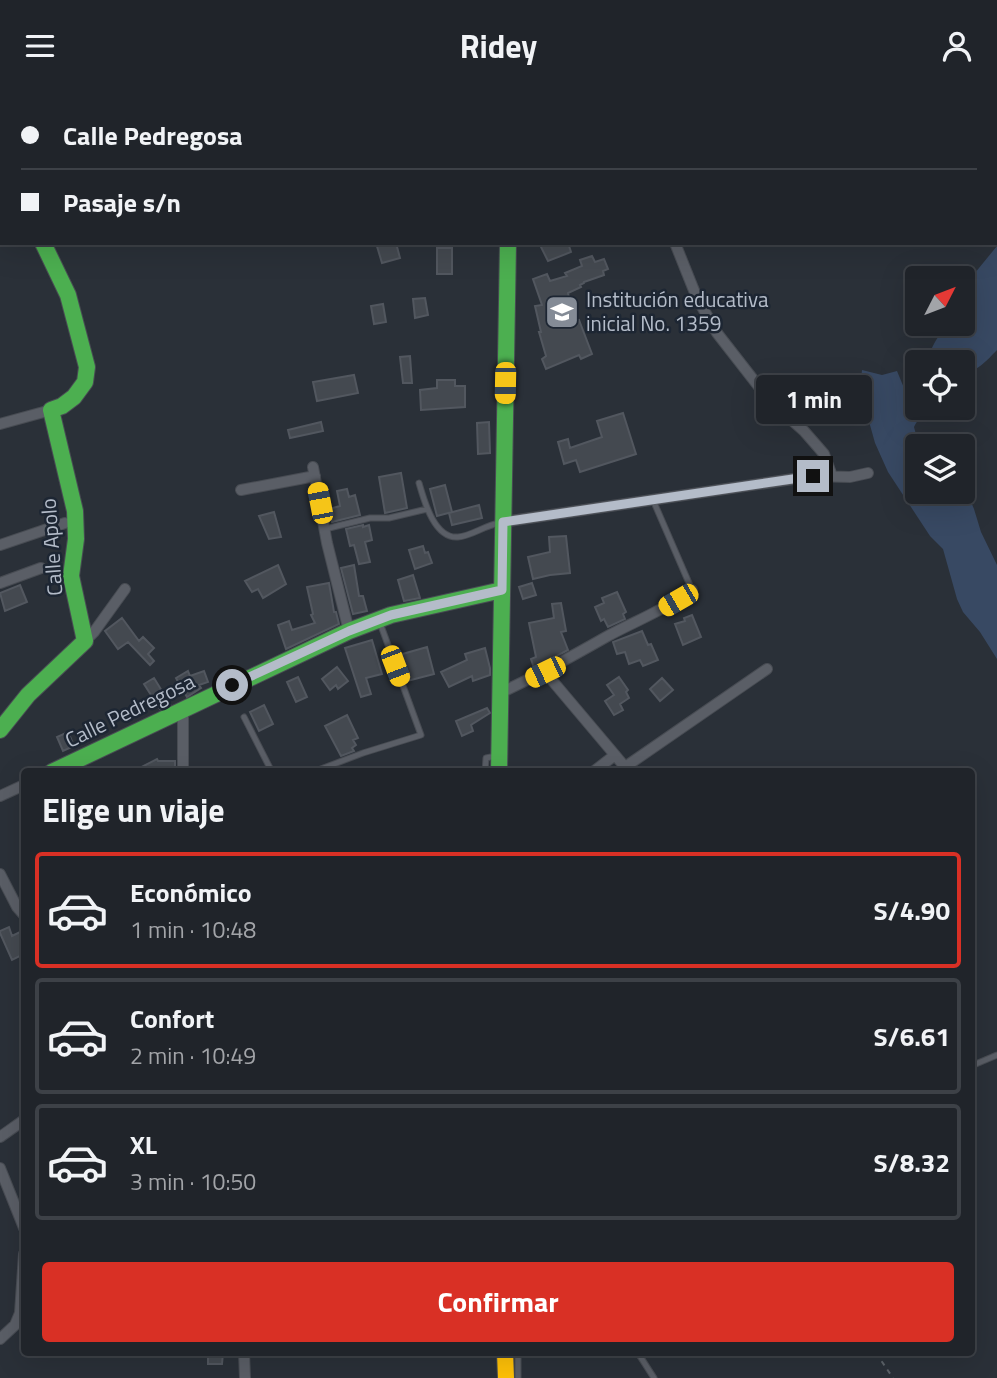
<!DOCTYPE html>
<html lang="es">
<head>
<meta charset="utf-8">
<style>
	:root { --surface:#20242a; --page:#2d3036; --text:#f1f3f6; --muted:#a2a4a8; --line:#3d4147; --accent:#d93025 }
	body { margin:0; font-family:"Titillium Web",sans-serif; background:var(--page); color:var(--text); height:100vh; display:flex; flex-direction:column; font-size:26px; white-space:nowrap }
	* { box-sizing:border-box; margin:0 }
	p { font-size:23px; color:var(--muted) }
	.icon { flex:none; width:38px; height:38px; fill:none; stroke:currentColor; stroke-width:2; stroke-linecap:round; stroke-linejoin:round }
	.map { position:relative; flex:1; overflow:hidden }
	.drawer { position:absolute; left:21px; top:677px; width:954px; height:588px; display:flex; flex-direction:column; background:var(--surface); border-radius:7px; box-shadow:0 7px 28px #0002,0 0 0 2px var(--line) }
	.drawer>* { flex:none }
	.guide { position:absolute; left:0px; top:0px; width:998px; height:154px; box-shadow:0 7px 28px #0002,0 0 0 2px var(--line); display:grid; align-content:center; height:154px; padding:0 21px; background:var(--surface) }
	.needle { width:46px; rotate:48deg }
	.tools { position:absolute; left:905px; top:175px; display:grid; gap:14px }
	.tools a { display:grid; place-items:center; width:70px; height:70px; border-radius:7px; background:var(--surface); box-shadow:0 7px 28px #0002,0 0 0 2px var(--line); font-size:35px }
	.end { position:absolute; width:32px; height:32px; margin:-16px; border:9px solid #b4bcc9; background:#111; box-shadow:0 0 0 4px #111 }
	.from { border-radius:50% }
	.bubble { position:absolute; height:49px; border-radius:7px; background:var(--surface); box-shadow:0 7px 28px #0002,0 0 0 2px var(--line); font-size:23px; font-weight:700; line-height:49px; text-align:center }
	.car { position:absolute; width:21px; height:42px; margin:-21px -10px; border-radius:9px; box-shadow:0 0 5px 2px #0007; background:linear-gradient(#f5c518 24%,#345 0 40%,#f5c518 0 76%,#345 0 86%,#f5c518 0) }
	.guide b { display:flex; align-items:center; gap:24px; height:66px; font-size:26px }
	.guide b+b { border-top:2px solid var(--line) }
	.guide i { width:18px; height:18px; background:var(--text) }
	ul { padding:0; list-style:none }
	li { display:flex; align-items:center; gap:21px; height:116px; margin:0 14px 10px; padding:0 7px; border:4px solid var(--line); border-radius:7px }
	li div { flex:1 }
	li b { display:block; font-size:26px }
	li em { font-style:normal; font-weight:700 }
	li.active { border-color:var(--accent) }
	li>.icon { width:63px; height:63px; stroke-width:1.5 }
	h2 { padding:0 21px; font-size:32px; line-height:84px }
	.action { display:flex; gap:14px; margin-top:auto; padding:14px 21px }
	.action a { flex:1; height:80px; border-radius:7px; background:var(--accent); color:#fff; font-size:28px; font-weight:700; line-height:80px; text-align:center }
	header { display:flex; justify-content:space-between; align-items:center; height:91px; padding:0 21px; background:var(--surface); font-size:32px; font-weight:700 }
	.map>svg:first-child { display:block }
	.water { fill:#384963 }
	.building { fill:#444950; stroke:#52575f; stroke-width:2 }
	.lines { fill:none; stroke-linecap:round; stroke-linejoin:round }
	.lane-casing { stroke:#484c53; stroke-width:7 }
	.street-casing { stroke:#484c53; stroke-width:12 }
	.fast-casing { stroke:#484c53; stroke-width:18 }
	.slow-casing { stroke:#484c53; stroke-width:18 }
	.path { stroke:#5d636a; stroke-width:2; stroke-dasharray:5 5; stroke-linecap:butt }
	.lane { stroke:#5a5e66; stroke-width:5 }
	.street { stroke:#5a5e66; stroke-width:10 }
	.fast { stroke:#4caf50; stroke-width:16 }
	.slow { stroke:#ffc107; stroke-width:16 }
	.route { stroke:#b4bcc9; stroke-width:9 }
	.labels { text-anchor:middle; stroke-width:5; stroke-linejoin:round; paint-order:stroke }
	.poi-label { font-size:21px; fill:#b4bcc9; stroke:#1d2633; text-anchor:start }
	.street-label { font-size:21px; fill:#b4bcc9; stroke:#1d2633 }
</style>
</head>
<body>
<header><svg class="icon" aria-label="menu" viewBox="0 0 24 24"><path d="M4 6h16M4 12h16M4 18h16"/></svg>Ridey<svg class="icon" aria-label="person" viewBox="0 0 24 24"><circle cx="12" cy="8" r="4"/><path d="M4 21q1-7 8-7t8 7"/></svg></header>
<div class="map">
<svg width="997" height="1287" viewBox="0 0 997 1287">
	<rect width="100%" height="100%" fill="#2a3038"/>
	<path class="water" d="M997,155V259C987,269 978,281 963,281L962,271H928L927,269C934,251 941,234 962,233C963,217 976,221 964,201L970,188Z
		M862,279L882,284L897,280L904,297L910,303L917,301V317H925C924,324 917,329 914,336L919,355H917V401H962L963,377L972,386L968,404L974,418L981,441L997,474V568L980,541L963,521L957,508L943,458L930,445L888,381L875,352L860,298Z"/>
	<path class="building" d="M376,152H396L400,167L382,172Z
		M539,152H568L571,161L548,170Z
		M437,157H452V183H437Z
		M592,165L595,171L604,168L608,178L603,180L604,184L584,191V192L580,194L581,196L568,202L574,231L579,229L592,263L581,268L579,264L546,278L542,268L546,265L539,241H541L535,215L542,214L533,188L547,183L550,190L567,185L565,182L582,175L580,169Z
		M425,207L428,224L415,227L413,208Z
		M383,213L386,231L374,233L371,215Z
		M410,265L412,292H403L400,266Z
		M354,284L358,302L317,310L313,291Z
		M437,289H455V295H465V316L421,319L420,299L437,297Z
		M623,322L636,363L580,381L576,369L564,373L558,351L568,348L570,357L602,346L597,330Z
		M321,331L323,340L290,347L288,339Z
		M489,331L490,362L478,363L477,332Z
		M401,382L407,417L385,422L379,386Z
		M445,394L452,421L437,425L430,398Z
		M347,398L349,406L355,404L360,424L332,431L329,418L340,415L337,400Z
		M479,414L482,427L452,434L449,422Z
		M274,421L281,446L269,448L259,425Z
		M363,434V436L369,434L372,449L365,451L370,471L359,473L354,454L350,455L346,438Z
		M566,445L570,482L550,484L533,488L528,466L550,461L549,446Z
		M423,455L425,462L428,461L432,472L415,478L409,459Z
		M278,474L286,493L263,507L258,498L252,501L245,490Z
		M354,474L359,505H363L367,520L353,523L341,477Z
		M413,484L420,507L404,510L398,489Z
		M329,492L334,521H336L339,533L286,558L278,534L289,530L292,539L315,532L311,524L313,523L307,496Z
		M532,492L536,504L523,508L519,496Z
		M20,494L27,511L5,520L0,502Z
		M617,501L626,521L623,523L625,528L608,536L604,528L601,530L595,516L604,512L602,507Z
		M561,512L566,540L561,541L568,559L534,577L531,568L536,566L529,532L554,527L552,513Z
		M692,524L701,546L683,554L675,533L685,530L684,527Z
		M122,527L139,550L143,546L154,557L148,563L154,570L150,574L128,551L118,558L105,540Z
		M642,540L648,554L651,553L658,569L643,575L640,569L629,573L625,561L617,563L613,551Z
		M372,549L382,583L366,587L371,603L361,606L345,557Z
		M427,556L434,583L407,590L399,564Z
		M485,557L490,577V584L473,590L472,585L449,596L441,581L467,569L465,563Z
		M337,576L348,590L338,598L336,594L330,599L322,588Z
		M188,580L190,585L204,580L208,591L199,594L201,597L187,606L176,587Z
		M298,586L307,606L296,611L287,591Z
		M619,586L628,599L626,601L629,607L620,613L623,619L614,624L605,610L614,604L607,594Z
		M154,587L170,613L160,618L144,593Z
		M662,587L673,599L660,610L650,598Z
		M264,614L273,633L259,640L250,621Z
		M487,617L490,622L471,634L473,640L462,645L456,630Z
		M347,624L358,647L353,649L356,654L352,657L354,660L341,665L325,635Z
		M68,641L74,655L63,660L57,646Z
		M157,668L158,670H175V681H132Z
		M9,836L12,845L24,839V863L12,869L0,842V840Z
		M208,1262H223L222,1273H208Z"/>
	<g class="lines">
		<g class="lane-casing">
			<path id="lane" d="M419,392C424,409 434,448 458,446C472,445 485,434 500,432
				M653,409L692,499
				M325,438L370,427H389L427,418
				M244,626L272,681
				M313,681L363,662L421,644L380,532
				M485,681L486,667L496,665
				M971,975L997,964
				M638,1262L654,1287
				M518,1287V1262"/>
		</g>
		<g class="street-casing">
			<path id="street" d="M27,2L31,0
				M0,12L2,11
				M0,72L2,75
				M675,152L697,207L717,242L770,310L804,340L818,356L824,363L832,385
				M0,333L51,319
				M313,376L327,452L349,540
				M241,399L315,385
				M503,431L813,385L850,386L868,382
				M0,454L65,432
				M0,492L41,477
				M85,550L94,541L125,498
				M545,581L615,664L625,676L627,681
				M500,602C537,585 571,566 606,546C635,530 665,519 692,499
				M183,618V681
				M625,676L767,578
				M593,681L615,664
				M0,705L24,694
				M0,783L17,816L24,824
				M0,1046L24,1029
				M0,1077L24,1137
				M0,1248L15,1234L20,1222L24,1163
				M244,1262L245,1287"/>
		</g>
		<g class="fast-casing">
			<path id="fast" d="M494,0V2
				M0,639L28,604L85,550L71,485L76,448L75,420L51,319L62,315L74,306L85,291L87,276L68,204L43,152
				M52,681L349,540L391,524L502,499
				M499,681L508,152"/>
		</g>
		<g class="slow-casing">
			<path id="slow" d="M505,1262L506,1287"/>
		</g>
		<path class="path" d="M876,1262L893,1287"/>
		<use href="#lane" class="lane"/>
		<use href="#street" class="street"/>
		<use href="#fast" class="fast"/>
		<use href="#slow" class="slow"/>
	</g>
	<g class="lines">
		<path class="route" d="M232,594L349,540L391,524L502,499L503,431L813,385"/>
	</g>
	<defs>
		<g id="school-square" transform="scale(1.75)"><rect x="-9" y="-9" width="18" height="18" rx="4" fill="#848b96" stroke="#1d2633"/><path d="M0-5L7-2L0 1L-7-2ZM-4 1L0 2.5L4 1V4Q0 6-4 4Z" fill="#fff"/></g>
	</defs>
	<g fill-rule="evenodd">
		<use href="#school-square" x="562" y="221"/>
	</g>
	<g class="labels">
		<g class="poi-label">
			<text x="586" y="216">Institución educativa<tspan x="586" dy="24">inicial No. 1359</tspan></text>
		</g>
		<g class="street-label">
			<text transform="translate(52 456) rotate(-94)" y="7">Calle Apolo</text>
			<text transform="translate(130 620) rotate(-26)" y="7">Calle Pedregosa</text>
		</g>
	</g>
</svg>
<div class="tools">
<a><svg class="needle" viewBox="-14 -14 28 28"><path d="M0-13l5 13h-10z" fill="#e53935"/><path d="M0 13l5-13h-10z" fill="#a2a4a8"/></svg></a>
<a><svg class="icon" aria-label="locate" viewBox="0 0 24 24"><circle cx="12" cy="12" r="6"/><path d="M12 2v4M12 18v4M2 12h4M18 12h4"/></svg></a>
<a><svg class="icon" aria-label="layers" viewBox="0 0 24 24"><path d="M12 4l9 5-9 5-9-5zM3 14l9 5 9-5"/></svg></a>
</div>
<i class="end from" style="left:232px;top:594px"></i>
<i class="end" style="left:813px;top:385px"></i>
<div class="bubble" style="left:756px;top:284px;width:116px">1 min</div>
<i class="car" style="left:505px;top:292px;rotate:181deg"></i>
<i class="car" style="left:320px;top:412px;rotate:349deg"></i>
<i class="car" style="left:678px;top:509px;rotate:240deg"></i>
<i class="car" style="left:395px;top:575px;rotate:159deg"></i>
<i class="car" style="left:545px;top:581px;rotate:244deg"></i>
<div class="guide">
<b><i class="from"></i>Calle Pedregosa</b>
<b><i></i>Pasaje s/n</b>
</div>
<section class="drawer">
<h2>Elige un viaje</h2>
<ul>
<li class="active"><svg class="icon" aria-label="car" viewBox="0 0 24 24"><path d="M5 17H2v-5l4-1 3-4h7l3 4 3 1v5h-3M9 17h6M6 11h13"/><circle cx="7" cy="17" r="2"/><circle cx="17" cy="17" r="2"/></svg><div><b>Económico</b><p>1 min · 10:48</p></div><em>S/4.90</em></li>
<li><svg class="icon" aria-label="car" viewBox="0 0 24 24"><path d="M5 17H2v-5l4-1 3-4h7l3 4 3 1v5h-3M9 17h6M6 11h13"/><circle cx="7" cy="17" r="2"/><circle cx="17" cy="17" r="2"/></svg><div><b>Confort</b><p>2 min · 10:49</p></div><em>S/6.61</em></li>
<li><svg class="icon" aria-label="car" viewBox="0 0 24 24"><path d="M5 17H2v-5l4-1 3-4h7l3 4 3 1v5h-3M9 17h6M6 11h13"/><circle cx="7" cy="17" r="2"/><circle cx="17" cy="17" r="2"/></svg><div><b>XL</b><p>3 min · 10:50</p></div><em>S/8.32</em></li>
</ul>
<div class="action"><a>Confirmar</a></div>
</section>
</div>
</body>
</html>
